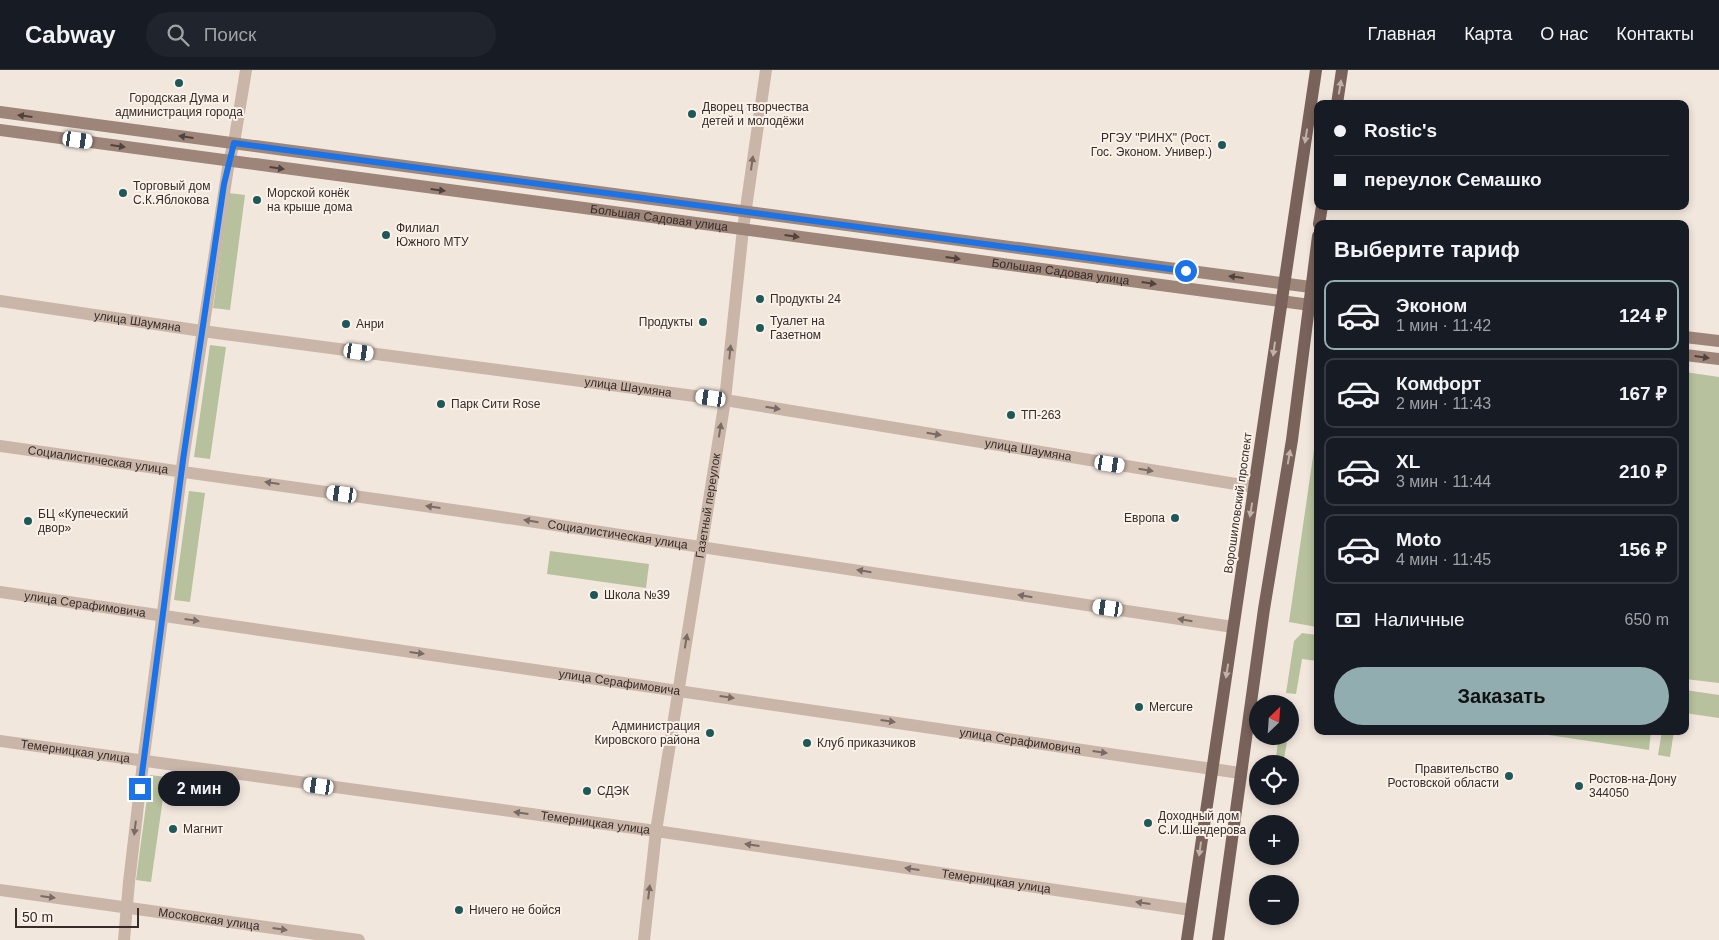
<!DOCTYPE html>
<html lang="ru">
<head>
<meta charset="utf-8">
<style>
	:root { --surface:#171b24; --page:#20242c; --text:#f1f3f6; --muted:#9ea1a6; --line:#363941; --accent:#92adaf }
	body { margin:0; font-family:Arial,sans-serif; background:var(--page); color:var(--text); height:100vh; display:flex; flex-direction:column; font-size:19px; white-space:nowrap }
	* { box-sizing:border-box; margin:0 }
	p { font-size:16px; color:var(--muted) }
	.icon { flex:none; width:28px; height:28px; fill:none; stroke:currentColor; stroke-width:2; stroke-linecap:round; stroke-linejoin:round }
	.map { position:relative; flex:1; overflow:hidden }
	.details { position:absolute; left:1314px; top:150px; width:375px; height:515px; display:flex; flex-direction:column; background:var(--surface); border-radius:10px; box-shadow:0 2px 8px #0003 }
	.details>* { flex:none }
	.banner { position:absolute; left:1314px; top:30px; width:375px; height:110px; border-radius:10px; box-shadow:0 2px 8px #0003; display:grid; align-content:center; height:110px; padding:0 20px; background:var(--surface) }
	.needle { width:32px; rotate:25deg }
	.buttons { position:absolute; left:1249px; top:625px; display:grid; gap:10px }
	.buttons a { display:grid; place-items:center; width:50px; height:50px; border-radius:50%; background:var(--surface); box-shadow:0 2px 8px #0003; font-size:25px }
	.scale { position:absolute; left:15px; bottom:12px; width:124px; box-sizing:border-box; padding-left:5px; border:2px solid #372c29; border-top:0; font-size:14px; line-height:18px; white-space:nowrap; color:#372c29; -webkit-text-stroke:4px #faf1e9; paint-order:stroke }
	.end { position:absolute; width:22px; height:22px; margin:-11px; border:6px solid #1a73e8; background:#fff; box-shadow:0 0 0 2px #fff }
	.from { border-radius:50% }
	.bubble { position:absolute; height:35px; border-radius:18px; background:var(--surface); box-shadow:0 2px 8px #0003; font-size:16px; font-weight:800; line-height:35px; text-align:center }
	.car { position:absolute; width:15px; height:30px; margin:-15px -8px; border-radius:6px; box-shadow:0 0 4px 1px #0007; background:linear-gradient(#fff 24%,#345 0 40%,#fff 0 76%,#345 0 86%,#fff 0) }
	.banner b { display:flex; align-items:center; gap:18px; height:48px; font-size:19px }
	.banner b+b { border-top:1px solid var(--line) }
	.banner i { width:12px; height:12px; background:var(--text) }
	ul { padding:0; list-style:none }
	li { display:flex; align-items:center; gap:15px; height:70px; margin:0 10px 8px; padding:0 10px; border:2px solid var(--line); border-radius:10px }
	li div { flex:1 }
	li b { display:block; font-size:19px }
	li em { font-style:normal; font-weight:800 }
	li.current { border-color:var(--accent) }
	li>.icon { width:45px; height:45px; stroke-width:1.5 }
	h2 { padding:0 20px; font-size:22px; line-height:60px }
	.pay { display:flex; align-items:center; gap:12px; height:55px; padding:0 20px; font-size:19px }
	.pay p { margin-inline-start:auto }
	.primary-button { display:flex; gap:10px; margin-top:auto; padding:10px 20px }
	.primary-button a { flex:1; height:58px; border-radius:30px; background:var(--accent); color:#111; font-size:20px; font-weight:800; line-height:58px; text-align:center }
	header { display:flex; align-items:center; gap:30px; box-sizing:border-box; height:70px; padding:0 25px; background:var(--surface); border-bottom:1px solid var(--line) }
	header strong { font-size:24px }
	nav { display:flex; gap:28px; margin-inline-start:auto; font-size:18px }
	.search { width:350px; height:45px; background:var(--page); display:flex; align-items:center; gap:12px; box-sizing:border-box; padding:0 18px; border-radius:28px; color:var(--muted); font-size:19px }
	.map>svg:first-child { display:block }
	.green { fill:#b7c19d }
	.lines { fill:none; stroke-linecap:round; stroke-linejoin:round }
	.minor { stroke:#cab6a9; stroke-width:12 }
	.tertiary { stroke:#cab6a9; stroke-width:12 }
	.secondary { stroke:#9e857a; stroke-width:12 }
	.primary { stroke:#79625a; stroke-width:12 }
	.oneway { fill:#c0b1a9 }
	.oneway2 { fill:#51423d }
	.oneway3 { fill:#796a63 }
	.route { stroke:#1a73e8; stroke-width:6 }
	.poi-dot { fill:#1e5858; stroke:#faf1e9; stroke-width:2 }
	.labels { text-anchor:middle; stroke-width:4; stroke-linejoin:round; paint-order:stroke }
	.poi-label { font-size:12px; fill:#372c29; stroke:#faf1e9; text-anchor:start }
	.street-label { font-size:12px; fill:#372c29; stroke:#faf1e9 }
</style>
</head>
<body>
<header>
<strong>Cabway</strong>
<div class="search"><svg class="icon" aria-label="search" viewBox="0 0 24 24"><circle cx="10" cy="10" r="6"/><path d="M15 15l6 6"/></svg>Поиск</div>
<nav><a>Главная</a><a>Карта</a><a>О нас</a><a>Контакты</a></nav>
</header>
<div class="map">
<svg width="1719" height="870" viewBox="0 0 1719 870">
	<rect width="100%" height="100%" fill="#f2e7dd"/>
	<path class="green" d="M229,123L245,125L230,240L213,238Z
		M210,275L226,277L210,389L194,387Z
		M1685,302L1719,307V613L1685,609Z
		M1317,359V557L1289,552Z
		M189,421L205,423L190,532L174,530Z
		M550,481L649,494L646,518L547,504Z
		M1302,563L1317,565V591L1302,589L1296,624L1286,623L1294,571Z
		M1685,620L1719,625V648L1685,643Z
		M1542,661H1651L1649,680L1542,664Z
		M1662,661H1674L1670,687L1658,685Z
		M1279,666H1288L1283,694L1275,693Z
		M150,705L166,707L151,812L136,810Z"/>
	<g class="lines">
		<g class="minor">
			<path d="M229,91L234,73L246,0"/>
			<path id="s1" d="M0,231L202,261L725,330L1254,417"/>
			<path id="s2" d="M0,820L359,870"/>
			<path d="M124,870L129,812L143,693"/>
		</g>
		<g class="tertiary">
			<path id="s3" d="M0,376L481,444L1233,557"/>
			<path id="s4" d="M0,522L1240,703"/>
			<path id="s5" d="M0,671L656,761L1191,840"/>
			<path d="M143,693L183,390L229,91"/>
			<path id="s6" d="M644,870L656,761L725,330L743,159L766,0"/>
		</g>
		<g class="secondary">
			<path d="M0,42L1318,218"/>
			<path id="s7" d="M0,60L1318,236"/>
			<path d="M1685,267L1719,271"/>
			<path d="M1685,285L1719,289"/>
		</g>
		<path class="primary" d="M1337,34L1342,0
			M1319,154L1322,136
			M1187,870L1316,0
			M1218,870L1264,539L1292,370L1318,166"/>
	</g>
	<defs><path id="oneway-solid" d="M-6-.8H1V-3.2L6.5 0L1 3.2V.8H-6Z" transform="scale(1.25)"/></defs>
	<g class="oneway">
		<use href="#oneway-solid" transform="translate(1340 17) rotate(-81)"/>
		<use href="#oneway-solid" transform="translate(1306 66) rotate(99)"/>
		<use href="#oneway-solid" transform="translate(1274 279) rotate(98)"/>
		<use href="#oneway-solid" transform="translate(1289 387) rotate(-80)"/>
		<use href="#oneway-solid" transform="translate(1251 440) rotate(99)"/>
		<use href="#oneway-solid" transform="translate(1227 601) rotate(99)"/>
		<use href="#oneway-solid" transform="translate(1200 779) rotate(98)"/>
	</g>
	<g class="oneway2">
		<use href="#oneway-solid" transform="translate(25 46) rotate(-173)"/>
		<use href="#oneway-solid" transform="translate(186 67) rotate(-172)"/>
		<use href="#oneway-solid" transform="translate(118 76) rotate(8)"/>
		<use href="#oneway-solid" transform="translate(277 98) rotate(8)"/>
		<use href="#oneway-solid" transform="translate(438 120) rotate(7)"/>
		<use href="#oneway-solid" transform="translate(792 166) rotate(8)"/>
		<use href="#oneway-solid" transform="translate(953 188) rotate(8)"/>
		<use href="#oneway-solid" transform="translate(1236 207) rotate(-173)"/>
		<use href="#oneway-solid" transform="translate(1149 213) rotate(8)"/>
		<use href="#oneway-solid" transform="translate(1702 287) rotate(8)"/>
	</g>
	<g class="oneway3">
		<use href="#oneway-solid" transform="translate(752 93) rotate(-82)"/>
		<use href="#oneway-solid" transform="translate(730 282) rotate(-84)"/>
		<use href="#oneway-solid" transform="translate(773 338) rotate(9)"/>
		<use href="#oneway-solid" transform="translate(720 360) rotate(-81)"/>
		<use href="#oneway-solid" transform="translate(934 364) rotate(9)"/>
		<use href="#oneway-solid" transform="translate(1146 400) rotate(9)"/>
		<use href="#oneway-solid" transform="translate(272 413) rotate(-172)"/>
		<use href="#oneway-solid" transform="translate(433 437) rotate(-172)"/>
		<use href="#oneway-solid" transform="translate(531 451) rotate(-171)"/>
		<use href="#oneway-solid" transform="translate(864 501) rotate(-171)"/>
		<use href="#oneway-solid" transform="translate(1025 526) rotate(-171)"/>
		<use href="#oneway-solid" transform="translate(192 550) rotate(8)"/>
		<use href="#oneway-solid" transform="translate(1185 550) rotate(-171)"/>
		<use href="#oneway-solid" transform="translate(686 571) rotate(-81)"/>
		<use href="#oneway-solid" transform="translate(417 583) rotate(7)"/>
		<use href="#oneway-solid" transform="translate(727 627) rotate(8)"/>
		<use href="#oneway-solid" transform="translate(888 651) rotate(8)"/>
		<use href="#oneway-solid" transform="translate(1100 682) rotate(8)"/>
		<use href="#oneway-solid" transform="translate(521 743) rotate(-172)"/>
		<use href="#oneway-solid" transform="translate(135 758) rotate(97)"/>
		<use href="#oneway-solid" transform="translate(752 775) rotate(-172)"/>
		<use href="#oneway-solid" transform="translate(912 799) rotate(-172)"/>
		<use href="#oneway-solid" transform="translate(649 822) rotate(-83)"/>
		<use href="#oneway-solid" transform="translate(48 827) rotate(7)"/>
		<use href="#oneway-solid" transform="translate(1143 833) rotate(-172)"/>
		<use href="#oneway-solid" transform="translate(280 859) rotate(8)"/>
	</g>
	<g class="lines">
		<path class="route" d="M140,719L183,390L224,114L234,73L1186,201"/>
	</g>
	<g class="poi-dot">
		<circle cx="179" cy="13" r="5"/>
		<circle cx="692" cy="44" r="5"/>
		<circle cx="1222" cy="75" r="5"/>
		<circle cx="123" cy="123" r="5"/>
		<circle cx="257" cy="130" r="5"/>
		<circle cx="386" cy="165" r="5"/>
		<circle cx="760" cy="229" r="5"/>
		<circle cx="703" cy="252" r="5"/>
		<circle cx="346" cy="254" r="5"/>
		<circle cx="760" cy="258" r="5"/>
		<circle cx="441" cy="334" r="5"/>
		<circle cx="1011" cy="345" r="5"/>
		<circle cx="1175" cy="448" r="5"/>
		<circle cx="28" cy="451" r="5"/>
		<circle cx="594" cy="525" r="5"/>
		<circle cx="1139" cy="637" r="5"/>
		<circle cx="710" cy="663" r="5"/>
		<circle cx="807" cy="673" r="5"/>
		<circle cx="1509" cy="706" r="5"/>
		<circle cx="1579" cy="716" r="5"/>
		<circle cx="587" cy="721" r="5"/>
		<circle cx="1148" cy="753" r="5"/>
		<circle cx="173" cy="759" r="5"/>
		<circle cx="459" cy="840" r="5"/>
	</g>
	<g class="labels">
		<g class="poi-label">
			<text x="179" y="32" text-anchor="middle">Городская Дума и<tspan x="179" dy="14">администрация города</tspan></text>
			<text x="702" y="41">Дворец творчества<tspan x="702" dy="14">детей и молодёжи</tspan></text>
			<text x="1212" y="72" text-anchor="end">РГЭУ "РИНХ" (Рост.<tspan x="1212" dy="14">Гос. Эконом. Универ.)</tspan></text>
			<text x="133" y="120">Торговый дом<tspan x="133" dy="14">С.К.Яблокова</tspan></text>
			<text x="267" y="127">Морской конёк<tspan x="267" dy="14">на крыше дома</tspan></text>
			<text x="396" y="162">Филиал<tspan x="396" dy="14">Южного МТУ</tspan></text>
			<text x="770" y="233">Продукты 24</text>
			<text x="770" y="255">Туалет на<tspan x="770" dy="14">Газетном</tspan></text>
			<text x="693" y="256" text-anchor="end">Продукты</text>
			<text x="356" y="258">Анри</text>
			<text x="451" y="338">Парк Сити Rose</text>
			<text x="1021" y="349">ТП-263</text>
			<text x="38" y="448">БЦ «Купеческий<tspan x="38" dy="14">двор»</tspan></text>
			<text x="1165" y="452" text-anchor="end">Европа</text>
			<text x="604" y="529">Школа №39</text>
			<text x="1149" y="641">Mercure</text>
			<text x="700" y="660" text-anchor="end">Администрация<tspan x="700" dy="14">Кировского района</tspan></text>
			<text x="817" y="677">Клуб приказчиков</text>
			<text x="1499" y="703" text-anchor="end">Правительство<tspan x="1499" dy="14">Ростовской области</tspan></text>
			<text x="1589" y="713">Ростов-на-Дону<tspan x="1589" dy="14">344050</tspan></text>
			<text x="597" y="725">СДЭК</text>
			<text x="1158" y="750">Доходный дом<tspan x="1158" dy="14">С.И.Шендерова</tspan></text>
			<text x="183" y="763">Магнит</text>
			<text x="469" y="844">Ничего не бойся</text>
		</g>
		<g class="street-label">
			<text dy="4" stroke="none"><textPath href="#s7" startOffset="665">Большая Садовая улица</textPath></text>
			<text dy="4" stroke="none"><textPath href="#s7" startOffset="1070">Большая Садовая улица</textPath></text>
			<text dy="4" stroke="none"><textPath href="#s1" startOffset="139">улица Шаумяна</textPath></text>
			<text dy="4" stroke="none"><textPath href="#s1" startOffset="634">улица Шаумяна</textPath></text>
			<text dy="4" stroke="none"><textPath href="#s1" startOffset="1039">улица Шаумяна</textPath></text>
			<text dy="4" stroke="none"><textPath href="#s3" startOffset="99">Социалистическая улица</textPath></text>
			<text transform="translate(1238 433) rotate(-82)" y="4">Ворошиловский проспект</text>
			<text dy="4" stroke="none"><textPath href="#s6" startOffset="439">Газетный переулок</textPath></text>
			<text dy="4" stroke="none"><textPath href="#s3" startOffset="624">Социалистическая улица</textPath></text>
			<text dy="4" stroke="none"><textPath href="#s4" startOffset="86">улица Серафимовича</textPath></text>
			<text dy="4" stroke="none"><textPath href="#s4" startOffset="626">улица Серафимовича</textPath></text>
			<text dy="4" stroke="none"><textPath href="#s4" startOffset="1031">улица Серафимовича</textPath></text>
			<text dy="4" stroke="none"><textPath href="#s5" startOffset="76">Темерницкая улица</textPath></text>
			<text dy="4" stroke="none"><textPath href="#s5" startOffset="601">Темерницкая улица</textPath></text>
			<text dy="4" stroke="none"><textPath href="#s5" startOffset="1006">Темерницкая улица</textPath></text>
			<text dy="4" stroke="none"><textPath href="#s2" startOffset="211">Московская улица</textPath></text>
		</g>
	</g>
</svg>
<div class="buttons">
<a><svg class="needle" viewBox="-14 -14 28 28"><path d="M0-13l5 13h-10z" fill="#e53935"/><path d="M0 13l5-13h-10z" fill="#9ea1a6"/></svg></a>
<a><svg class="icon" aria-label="locate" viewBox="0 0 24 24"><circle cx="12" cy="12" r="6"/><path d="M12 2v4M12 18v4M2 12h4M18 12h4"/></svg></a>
<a>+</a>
<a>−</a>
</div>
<div class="scale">50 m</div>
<i class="end from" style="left:1186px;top:201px"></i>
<i class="end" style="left:140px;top:719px"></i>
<div class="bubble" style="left:158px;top:701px;width:82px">2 мин</div>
<i class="car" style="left:78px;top:70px;rotate:98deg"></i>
<i class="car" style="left:359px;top:282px;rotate:98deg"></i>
<i class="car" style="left:711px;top:328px;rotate:278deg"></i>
<i class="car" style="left:1110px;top:394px;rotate:99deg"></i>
<i class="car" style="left:342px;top:424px;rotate:278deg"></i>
<i class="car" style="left:1108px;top:538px;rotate:278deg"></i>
<i class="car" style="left:319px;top:716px;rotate:278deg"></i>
<div class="banner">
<b><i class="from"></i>Rostic's</b>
<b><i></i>переулок Семашко</b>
</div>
<section class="details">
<h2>Выберите тариф</h2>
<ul>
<li class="current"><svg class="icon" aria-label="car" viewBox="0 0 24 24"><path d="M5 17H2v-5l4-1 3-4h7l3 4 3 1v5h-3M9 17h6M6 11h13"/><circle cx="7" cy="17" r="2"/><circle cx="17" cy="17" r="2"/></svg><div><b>Эконом</b><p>1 мин · 11:42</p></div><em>124 ₽</em></li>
<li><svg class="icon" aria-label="car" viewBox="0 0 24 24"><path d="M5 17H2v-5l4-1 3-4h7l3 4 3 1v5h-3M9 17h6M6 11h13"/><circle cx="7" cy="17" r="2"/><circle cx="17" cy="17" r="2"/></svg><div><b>Комфорт</b><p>2 мин · 11:43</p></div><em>167 ₽</em></li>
<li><svg class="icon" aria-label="car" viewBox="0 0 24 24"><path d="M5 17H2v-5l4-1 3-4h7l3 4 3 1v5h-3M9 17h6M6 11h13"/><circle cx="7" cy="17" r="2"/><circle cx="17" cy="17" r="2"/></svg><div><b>XL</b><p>3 мин · 11:44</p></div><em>210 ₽</em></li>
<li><svg class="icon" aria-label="car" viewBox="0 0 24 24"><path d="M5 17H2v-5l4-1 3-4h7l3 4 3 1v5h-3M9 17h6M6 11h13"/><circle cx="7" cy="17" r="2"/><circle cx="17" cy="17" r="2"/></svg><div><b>Moto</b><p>4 мин · 11:45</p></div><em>156 ₽</em></li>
</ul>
<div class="pay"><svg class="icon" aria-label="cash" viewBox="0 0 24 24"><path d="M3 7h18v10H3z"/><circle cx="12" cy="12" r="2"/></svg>Наличные<p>650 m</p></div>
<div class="primary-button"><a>Заказать</a></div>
</section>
</div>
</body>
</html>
